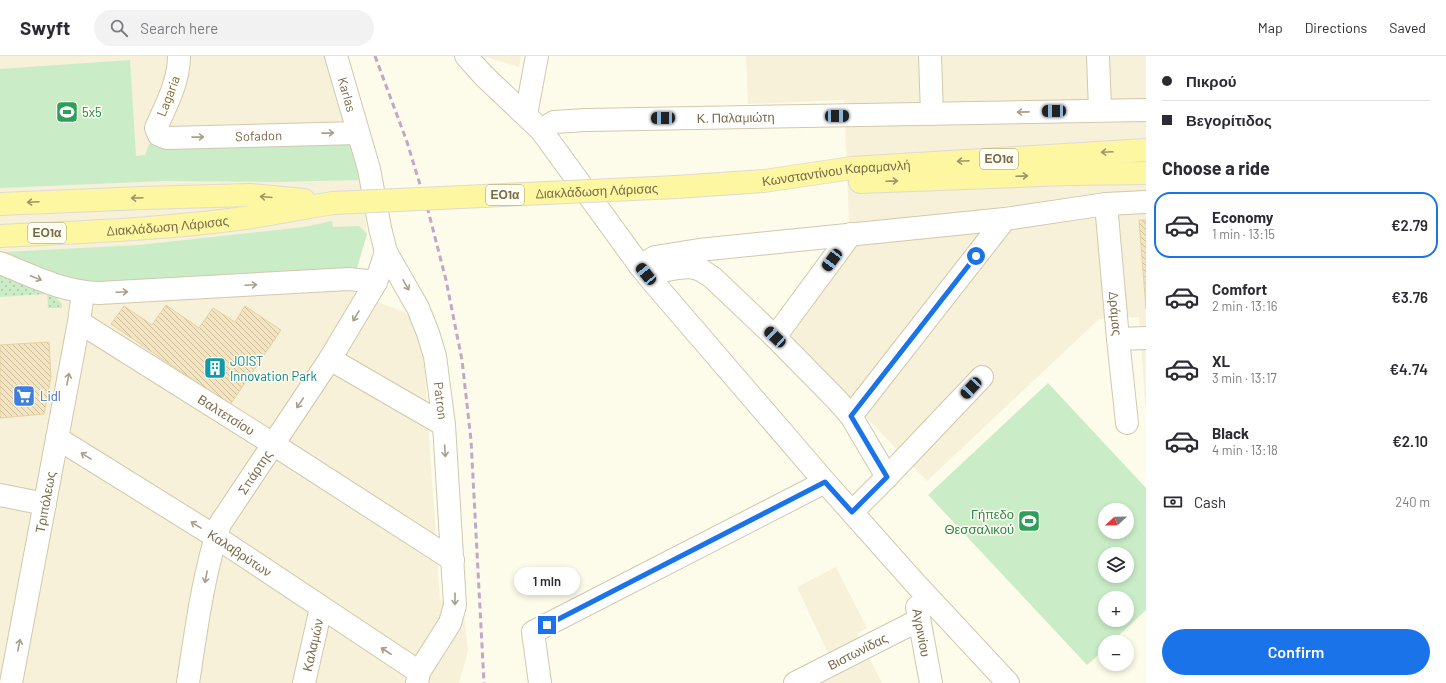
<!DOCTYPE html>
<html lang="en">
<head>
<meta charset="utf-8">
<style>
	:root { --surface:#fff; --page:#f2f2f3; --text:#2b2b33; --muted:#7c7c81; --line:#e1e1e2; --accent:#1a73e8 }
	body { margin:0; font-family:Barlow,sans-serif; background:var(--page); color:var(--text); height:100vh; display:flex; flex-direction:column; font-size:15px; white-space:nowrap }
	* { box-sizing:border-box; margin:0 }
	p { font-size:13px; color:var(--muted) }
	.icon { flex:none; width:22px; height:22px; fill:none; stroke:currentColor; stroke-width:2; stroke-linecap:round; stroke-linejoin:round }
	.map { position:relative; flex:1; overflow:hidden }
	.panel { display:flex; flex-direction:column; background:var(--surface); width:300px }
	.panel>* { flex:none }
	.banner { display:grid; align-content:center; height:88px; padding:0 16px; background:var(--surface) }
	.needle { width:26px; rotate:248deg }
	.tools { position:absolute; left:1098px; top:447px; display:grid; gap:8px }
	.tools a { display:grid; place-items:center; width:36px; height:36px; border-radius:50%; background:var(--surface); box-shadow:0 2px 6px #0003; font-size:20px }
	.end { position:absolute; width:18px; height:18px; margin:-9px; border:5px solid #1a73e8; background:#fff; box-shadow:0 0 0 2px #fff }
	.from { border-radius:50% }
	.bubble { position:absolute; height:28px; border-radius:14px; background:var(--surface); box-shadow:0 2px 6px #0003; font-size:13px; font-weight:600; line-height:28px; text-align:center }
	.car { position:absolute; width:12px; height:24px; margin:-12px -6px; border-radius:5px; box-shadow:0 0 3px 1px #0007; background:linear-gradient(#222 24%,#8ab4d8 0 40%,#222 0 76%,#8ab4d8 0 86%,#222 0) }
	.banner b { display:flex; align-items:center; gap:14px; height:38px; font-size:15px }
	.banner b+b { border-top:1px solid var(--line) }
	.banner i { width:10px; height:10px; background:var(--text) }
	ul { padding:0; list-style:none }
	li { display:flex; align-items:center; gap:12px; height:66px; margin:0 8px 6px; padding:0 8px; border:2px solid transparent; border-radius:16px }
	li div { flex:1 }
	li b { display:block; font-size:15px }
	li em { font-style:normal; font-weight:600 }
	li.on { border-color:var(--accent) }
	li>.icon { width:36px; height:36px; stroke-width:1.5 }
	h2 { padding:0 16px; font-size:18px; line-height:48px }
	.pay { display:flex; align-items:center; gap:10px; height:44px; padding:0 16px; font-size:15px }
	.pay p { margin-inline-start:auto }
	.cta { display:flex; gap:8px; margin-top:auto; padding:8px 16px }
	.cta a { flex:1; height:46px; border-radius:24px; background:var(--accent); color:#fff; font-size:16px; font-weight:600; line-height:46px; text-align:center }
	header { display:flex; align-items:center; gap:24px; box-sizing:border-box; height:56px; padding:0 20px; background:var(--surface); border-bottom:1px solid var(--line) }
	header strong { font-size:19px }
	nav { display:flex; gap:22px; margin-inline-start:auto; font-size:14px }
	.search { width:280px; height:36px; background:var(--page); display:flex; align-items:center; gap:10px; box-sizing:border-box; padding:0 14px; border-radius:22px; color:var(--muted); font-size:15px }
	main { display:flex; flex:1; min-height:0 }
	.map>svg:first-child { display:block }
	.residential { fill:#f6f1d8 }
	.grass { fill:url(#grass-dots) }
	.park { fill:#caedc7; fill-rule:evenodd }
	.building { fill:url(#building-back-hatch); stroke:#e7d1a0 }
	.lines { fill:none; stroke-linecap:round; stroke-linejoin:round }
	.minor-casing { stroke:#d1c8ae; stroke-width:24 }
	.major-casing { stroke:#dfdbd4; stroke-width:24 }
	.minor { stroke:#fff; stroke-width:22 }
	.major { stroke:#fdf7a1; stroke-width:22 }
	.rail { stroke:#c4a6c9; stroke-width:3; stroke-dasharray:6 4; stroke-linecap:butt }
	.major-bridge-casing { stroke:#dfdbd4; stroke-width:24; stroke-linecap:butt }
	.major-bridge { stroke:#fdf7a1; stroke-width:22 }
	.oneway { stroke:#a99e8a }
	.oneway2 { stroke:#a19465 }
	.route { stroke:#1a73e8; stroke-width:5 }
	.labels { text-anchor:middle; stroke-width:3; stroke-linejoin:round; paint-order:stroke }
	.shield { fill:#fffef1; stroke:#a2967d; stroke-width:1 }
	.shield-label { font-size:12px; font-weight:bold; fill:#7a6a4b }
	.street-label { font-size:13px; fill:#7a6a4b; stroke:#fffef1 }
	.leisure-label { font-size:13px; fill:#27864d; stroke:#fffef1; text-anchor:start }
	.culture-label { font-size:13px; fill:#0d838f; stroke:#fffef1; text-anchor:start }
	.shop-label { font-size:13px; fill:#366cbe; stroke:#fffef1; text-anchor:start }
</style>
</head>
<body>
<header>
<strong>Swyft</strong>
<div class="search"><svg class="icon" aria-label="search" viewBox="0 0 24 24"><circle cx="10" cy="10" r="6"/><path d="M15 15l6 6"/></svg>Search here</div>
<nav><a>Map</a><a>Directions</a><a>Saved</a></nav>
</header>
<main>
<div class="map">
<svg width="1146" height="627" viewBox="0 0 1146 627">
	<defs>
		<pattern id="grass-dots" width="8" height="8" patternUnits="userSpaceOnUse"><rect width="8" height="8" fill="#caedc7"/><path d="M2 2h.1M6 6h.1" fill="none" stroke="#a9c4a4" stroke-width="1.8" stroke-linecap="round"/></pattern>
		<pattern id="building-back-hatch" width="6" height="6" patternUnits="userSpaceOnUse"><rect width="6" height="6" fill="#f4e5c0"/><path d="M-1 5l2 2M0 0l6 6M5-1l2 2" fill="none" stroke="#cbbe9e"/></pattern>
	</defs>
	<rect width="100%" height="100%" fill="#fdfcea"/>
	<path class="residential" d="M0,0H326L361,124L367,178L357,212L351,213L342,232L406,257L413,265L424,303L440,543L464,557L468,595L459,627H0Z
		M483,0H521L519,11Z
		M746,0H1146V358L1139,261L1099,263L927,425L786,277L850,192L844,44L748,48Z
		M836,511L867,572L857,577L882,627H816L837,616L797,531Z"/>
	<path class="grass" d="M0,219L52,237L62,248V252H48L47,238L0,241Z"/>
	<path class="park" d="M130,4L136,100L145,99L149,88L345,83L353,85L361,124L276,126L164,125L0,132V13Z
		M332,165L333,171L359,170L367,178L357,212L351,213L95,226L63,221L1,199L4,196L139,189L304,171Z
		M1048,327L1146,432V554L1112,586H1105V593L1087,609L928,439ZM1105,454H1127V476H1105ZM1105,498H1127V520H1105ZM1105,542H1127V564H1105Z"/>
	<path class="building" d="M1139,164H1146V253Z
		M166,249L199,272L213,252L235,266L245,250L281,274L230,349L111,268L124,250L152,269Z
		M49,286L51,321L44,358L0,362V289Z"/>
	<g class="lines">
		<g class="minor-casing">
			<g id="minor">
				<path id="s1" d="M179,0C179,26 166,49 156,72L159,79L167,82L358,77"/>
				<path id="s2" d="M336,0L369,113L380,172L386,196L418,252L428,277L435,300L444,369L455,549L450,567L419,616L417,627"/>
				<path d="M466,0L484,20L541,74L640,210L653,226L825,426L914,526L1008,627"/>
				<path d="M930,0L932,58"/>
				<path d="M1098,0L1100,54"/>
				<path d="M526,59L537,0"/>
				<path id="s3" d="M541,74L554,66L586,64L1146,54"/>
				<path id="s4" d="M1106,148L1118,283L1127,367"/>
				<path d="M0,207C33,220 63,236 99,237L349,223L376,226"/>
				<path d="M640,210L655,201L699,194L1005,163L1106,148L1146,146"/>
				<path d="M656,221L662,215L678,212L690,211L701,214L713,222L775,281L836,343L851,360L887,421"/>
				<path id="s5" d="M79,266L273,388L453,504"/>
				<path d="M775,281L851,178"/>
				<path d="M1118,283L1146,282"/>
				<path d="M330,303L444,369"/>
				<path d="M851,360L1005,163"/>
				<path id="s6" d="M57,382L216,481L419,616"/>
				<path d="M0,439L45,448"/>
				<path d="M852,456L887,421L982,321"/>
				<path id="s7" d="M917,551L931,627"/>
				<path id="s8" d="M11,627L79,266L83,236"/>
				<path id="s9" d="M188,627C196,575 203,519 220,468L330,303L376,226L386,196"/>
				<path id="s10" d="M304,627L321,552"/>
				<path d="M540,627L533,576L825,426"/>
				<path id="s11" d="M795,627L919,564"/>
			</g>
		</g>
		<g class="major-casing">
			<g id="major">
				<path d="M860,126L1068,118L1146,117"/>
				<path id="s12" d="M676,131L764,125L852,112L1146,94"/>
				<path d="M0,148L143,142L250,139L304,144"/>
				<path id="s13" d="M0,180C84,176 169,173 252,161C279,157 306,151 333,147"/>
			</g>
		</g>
		<use href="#minor" class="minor"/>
		<use href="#major" class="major"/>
		<path class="rail" d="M375,0L407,86L429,158L446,224L462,304L471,384L484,627"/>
		<g class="major-bridge-casing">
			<g id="major-bridge">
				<path id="s14" d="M333,147L676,131"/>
			</g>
		</g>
		<use href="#major-bridge" class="major-bridge"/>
	</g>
	<defs><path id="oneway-shaft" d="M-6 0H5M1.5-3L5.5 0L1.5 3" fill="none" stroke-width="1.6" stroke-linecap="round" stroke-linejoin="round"/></defs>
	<g class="oneway">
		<use href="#oneway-shaft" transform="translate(1023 56) rotate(179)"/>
		<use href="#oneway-shaft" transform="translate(328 77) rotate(-1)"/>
		<use href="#oneway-shaft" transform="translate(198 81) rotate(-1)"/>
		<use href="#oneway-shaft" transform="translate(36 222) rotate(22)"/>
		<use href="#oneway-shaft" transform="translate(251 229) rotate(-3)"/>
		<use href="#oneway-shaft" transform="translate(406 229) rotate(60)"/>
		<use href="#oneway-shaft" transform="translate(122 236) rotate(-3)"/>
		<use href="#oneway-shaft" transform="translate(356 260) rotate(121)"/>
		<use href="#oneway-shaft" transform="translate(68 323) rotate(-79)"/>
		<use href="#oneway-shaft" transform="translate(300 347) rotate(124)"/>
		<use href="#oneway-shaft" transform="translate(445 395) rotate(86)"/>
		<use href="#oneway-shaft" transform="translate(86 400) rotate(-148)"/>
		<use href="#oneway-shaft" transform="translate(196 469) rotate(-148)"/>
		<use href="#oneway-shaft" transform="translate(206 521) rotate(101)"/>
		<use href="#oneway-shaft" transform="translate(455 543) rotate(90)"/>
		<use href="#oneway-shaft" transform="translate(19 589) rotate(-79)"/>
		<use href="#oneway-shaft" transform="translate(386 595) rotate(-147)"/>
	</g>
	<g class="oneway2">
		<use href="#oneway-shaft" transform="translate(1107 96) rotate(177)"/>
		<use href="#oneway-shaft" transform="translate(963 105) rotate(177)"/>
		<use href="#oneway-shaft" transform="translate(1022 120) rotate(-2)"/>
		<use href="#oneway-shaft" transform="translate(892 125) rotate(-2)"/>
		<use href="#oneway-shaft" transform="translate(266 141) rotate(-175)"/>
		<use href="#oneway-shaft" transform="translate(137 142) rotate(178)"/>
		<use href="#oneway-shaft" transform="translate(33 146) rotate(177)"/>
	</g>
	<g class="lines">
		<path class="route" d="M547,569L825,426L852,456L887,421L851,360L976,200"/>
	</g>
	<defs>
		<g id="stadium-square" transform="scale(1.15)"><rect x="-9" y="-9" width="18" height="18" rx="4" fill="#2e9e5b" stroke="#fffef1"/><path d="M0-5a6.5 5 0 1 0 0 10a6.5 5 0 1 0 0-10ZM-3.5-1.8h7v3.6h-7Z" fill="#fff"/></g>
		<g id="building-square" transform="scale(1.15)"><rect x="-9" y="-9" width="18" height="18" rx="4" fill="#0f9aa8" stroke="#fffef1"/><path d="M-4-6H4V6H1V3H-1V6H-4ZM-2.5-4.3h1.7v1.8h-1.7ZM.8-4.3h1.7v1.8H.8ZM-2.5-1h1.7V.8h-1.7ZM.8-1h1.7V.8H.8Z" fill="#fff"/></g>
		<g id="supermarket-square" transform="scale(1.15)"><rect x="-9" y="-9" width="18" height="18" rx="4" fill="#3f7fe0" stroke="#fffef1"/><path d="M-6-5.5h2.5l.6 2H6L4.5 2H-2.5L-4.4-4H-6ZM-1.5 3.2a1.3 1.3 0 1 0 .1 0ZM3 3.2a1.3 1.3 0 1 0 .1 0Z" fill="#fff"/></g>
	</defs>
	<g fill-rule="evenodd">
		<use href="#stadium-square" x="67" y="56"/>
		<use href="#building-square" x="215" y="312"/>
		<use href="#supermarket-square" x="24" y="340"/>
		<use href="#stadium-square" x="1029" y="465"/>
	</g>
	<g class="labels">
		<g class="shield">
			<rect x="980" y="93" width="38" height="20" rx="3"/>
			<rect x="486" y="129" width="38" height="20" rx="3"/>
			<rect x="28" y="167" width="38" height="20" rx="3"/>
		</g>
		<g class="shield-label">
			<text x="999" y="107">ΕΟ1α</text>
			<text x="505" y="143">ΕΟ1α</text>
			<text x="47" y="181">ΕΟ1α</text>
		</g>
		<g class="street-label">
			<text dy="5" stroke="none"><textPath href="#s2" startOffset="40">Karlas</textPath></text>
			<text transform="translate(168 40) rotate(-69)" y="5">Lagaria</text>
			<text dy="5" stroke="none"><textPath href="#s3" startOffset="197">Κ. Παλαμιώτη</textPath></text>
			<text dy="5" stroke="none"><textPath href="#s1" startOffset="184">Sofadon</textPath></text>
			<text dy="5" stroke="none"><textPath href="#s12" startOffset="161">Κωνσταντίνου Καραμανλή</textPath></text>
			<text dy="5" stroke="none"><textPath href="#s14" startOffset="264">Διακλάδωση Λάρισας</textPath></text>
			<text dy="5" stroke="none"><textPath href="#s13" startOffset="168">Διακλάδωση Λάρισας</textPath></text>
			<text dy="5" stroke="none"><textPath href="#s4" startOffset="110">Δράμας</textPath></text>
			<text dy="5" stroke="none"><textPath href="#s2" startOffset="363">Patron</textPath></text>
			<text dy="5" stroke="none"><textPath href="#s5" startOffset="174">Βαλτετσίου</textPath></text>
			<text dy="5" stroke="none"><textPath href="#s9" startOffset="225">Σπάρτης</textPath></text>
			<text dy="5" stroke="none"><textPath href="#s8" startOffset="184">Τριπόλεως</textPath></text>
			<text dy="5" stroke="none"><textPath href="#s6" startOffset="216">Καλαβρύτων</textPath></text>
			<text dy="5" stroke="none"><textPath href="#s7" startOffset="26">Αγρινίου</textPath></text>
			<text dy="5" stroke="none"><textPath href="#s10" startOffset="39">Καλαμών</textPath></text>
			<text dy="5" stroke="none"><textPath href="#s11" startOffset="70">Βιστωνίδας</textPath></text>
		</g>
		<g class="leisure-label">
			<text x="82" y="61">5x5</text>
			<text x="1014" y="463" text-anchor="end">Γήπεδο<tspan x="1014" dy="15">Θεσσαλικού</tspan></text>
		</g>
		<g class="culture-label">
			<text x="230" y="310">JOIST<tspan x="230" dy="15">Innovation Park</tspan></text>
		</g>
		<g class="shop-label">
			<text x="40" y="345">Lidl</text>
		</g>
	</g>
</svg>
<div class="tools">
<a><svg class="needle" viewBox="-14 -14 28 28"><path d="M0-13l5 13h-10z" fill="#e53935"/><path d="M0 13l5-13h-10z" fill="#7c7c81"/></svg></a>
<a><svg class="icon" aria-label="layers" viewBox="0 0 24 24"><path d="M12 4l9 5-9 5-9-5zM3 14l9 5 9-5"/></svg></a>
<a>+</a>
<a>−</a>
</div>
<i class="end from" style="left:976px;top:200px"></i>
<i class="end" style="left:547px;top:569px"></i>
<div class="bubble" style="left:514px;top:511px;width:66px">1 min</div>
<i class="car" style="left:1054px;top:55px;rotate:269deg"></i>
<i class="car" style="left:837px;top:60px;rotate:89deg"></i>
<i class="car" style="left:663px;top:62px;rotate:269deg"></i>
<i class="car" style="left:832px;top:204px;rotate:217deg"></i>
<i class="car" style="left:646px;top:218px;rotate:321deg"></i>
<i class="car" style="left:775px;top:281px;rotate:313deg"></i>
<i class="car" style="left:971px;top:332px;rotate:223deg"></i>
</div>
<section class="panel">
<div class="banner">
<b><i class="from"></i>Πικρού</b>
<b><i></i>Βεγορίτιδος</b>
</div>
<h2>Choose a ride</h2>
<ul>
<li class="on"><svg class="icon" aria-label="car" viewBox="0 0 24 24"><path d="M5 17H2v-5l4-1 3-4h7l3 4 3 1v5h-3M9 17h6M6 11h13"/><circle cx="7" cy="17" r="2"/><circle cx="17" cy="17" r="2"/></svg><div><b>Economy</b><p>1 min · 13:15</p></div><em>€2.79</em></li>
<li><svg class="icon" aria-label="car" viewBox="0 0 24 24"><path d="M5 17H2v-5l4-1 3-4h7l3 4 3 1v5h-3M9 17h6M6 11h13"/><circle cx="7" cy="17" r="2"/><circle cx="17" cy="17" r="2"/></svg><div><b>Comfort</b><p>2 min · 13:16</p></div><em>€3.76</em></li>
<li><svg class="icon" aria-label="car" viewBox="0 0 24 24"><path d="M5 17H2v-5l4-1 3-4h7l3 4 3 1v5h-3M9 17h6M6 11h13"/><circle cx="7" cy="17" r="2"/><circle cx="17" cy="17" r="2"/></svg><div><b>XL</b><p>3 min · 13:17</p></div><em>€4.74</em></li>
<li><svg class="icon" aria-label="car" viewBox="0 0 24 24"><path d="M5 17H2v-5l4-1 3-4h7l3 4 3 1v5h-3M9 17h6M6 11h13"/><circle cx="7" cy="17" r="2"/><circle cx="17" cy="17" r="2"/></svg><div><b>Black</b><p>4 min · 13:18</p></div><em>€2.10</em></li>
</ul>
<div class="pay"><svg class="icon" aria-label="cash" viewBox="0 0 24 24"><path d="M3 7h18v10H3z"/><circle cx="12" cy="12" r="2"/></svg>Cash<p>240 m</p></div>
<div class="cta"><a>Confirm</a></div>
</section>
</main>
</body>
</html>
